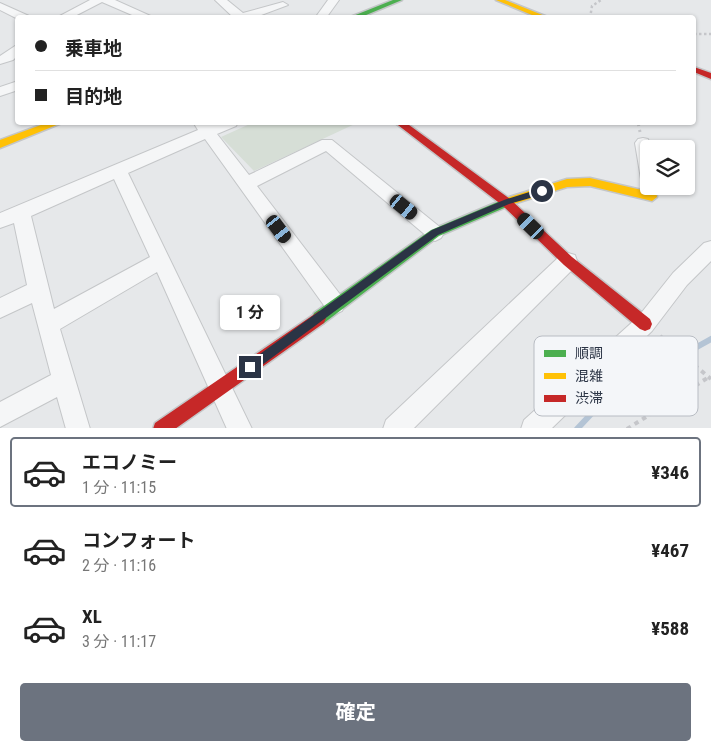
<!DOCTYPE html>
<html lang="ja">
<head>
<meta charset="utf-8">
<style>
	:root { --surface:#fff; --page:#f2f2f2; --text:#222; --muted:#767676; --line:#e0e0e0; --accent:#6c737f }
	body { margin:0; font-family:"Roboto Condensed","Noto Sans JP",sans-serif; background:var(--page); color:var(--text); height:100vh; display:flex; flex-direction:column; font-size:19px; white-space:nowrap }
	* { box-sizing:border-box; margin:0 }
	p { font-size:16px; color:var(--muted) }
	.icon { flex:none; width:28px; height:28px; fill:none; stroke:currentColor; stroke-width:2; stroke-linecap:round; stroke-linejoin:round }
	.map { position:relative; height:428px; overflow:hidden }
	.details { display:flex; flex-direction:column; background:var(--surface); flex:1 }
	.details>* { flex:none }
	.hud { position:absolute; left:15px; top:15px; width:681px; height:110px; border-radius:5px; box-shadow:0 1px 4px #0004; display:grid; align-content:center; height:110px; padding:0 20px; background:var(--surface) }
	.buttons { position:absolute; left:640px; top:140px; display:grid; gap:10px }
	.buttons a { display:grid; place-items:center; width:55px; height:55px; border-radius:5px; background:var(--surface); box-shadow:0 1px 4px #0004; font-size:25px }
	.end { position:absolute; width:22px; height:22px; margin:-11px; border:6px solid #2b3445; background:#fff; box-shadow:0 0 0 2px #fff }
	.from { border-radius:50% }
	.bubble { position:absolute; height:35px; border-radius:5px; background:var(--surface); box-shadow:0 1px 4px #0004; font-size:16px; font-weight:700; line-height:35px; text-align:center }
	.car { position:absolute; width:15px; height:30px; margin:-15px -8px; border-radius:6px; box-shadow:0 0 4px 1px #0007; background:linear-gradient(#222 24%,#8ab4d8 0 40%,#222 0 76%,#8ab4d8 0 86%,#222 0) }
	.hud b { display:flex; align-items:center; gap:18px; height:48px; font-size:19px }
	.hud b+b { border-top:1px solid var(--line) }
	.hud i { width:12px; height:12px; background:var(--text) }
	ul { padding:9px 0 0; list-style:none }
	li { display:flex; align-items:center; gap:15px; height:70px; margin:0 10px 8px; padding:0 10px; border:2px solid transparent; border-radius:5px }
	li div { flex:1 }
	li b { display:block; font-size:19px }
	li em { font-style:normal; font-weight:700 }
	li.current { border-color:var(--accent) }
	li>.icon { width:45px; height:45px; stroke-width:1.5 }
	.primary-button { display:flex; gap:10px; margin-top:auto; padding:10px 20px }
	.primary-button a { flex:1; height:58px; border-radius:5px; background:var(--accent); color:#fff; font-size:20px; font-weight:700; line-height:58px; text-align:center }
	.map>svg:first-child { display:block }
	.green { fill:#d6ded6 }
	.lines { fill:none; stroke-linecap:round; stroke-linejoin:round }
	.stream { stroke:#b4c4d5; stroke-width:6 }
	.street-casing { stroke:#c4c6c8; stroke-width:2 }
	.fast-casing { stroke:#c4c6c8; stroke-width:3 }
	.slow-casing { stroke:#c4c6c8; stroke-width:3 }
	.jam-casing { stroke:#c4c6c8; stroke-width:3 }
	.path-far2 { stroke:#c5c6ca; stroke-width:2.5; stroke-dasharray:2.5 2.5; stroke-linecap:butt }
	.path-far1 { stroke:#c5c6ca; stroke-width:3; stroke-dasharray:4 4; stroke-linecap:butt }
	.path { stroke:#c5c6ca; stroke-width:4; stroke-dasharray:4.5 4.5; stroke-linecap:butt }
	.street { fill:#f5f6f7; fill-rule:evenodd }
	.fast { fill:#4caf50; fill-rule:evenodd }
	.slow { fill:#ffc107; fill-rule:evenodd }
	.jam { fill:#c62828; fill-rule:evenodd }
	.route { fill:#2b3445 }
	.key { fill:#f4f6f9; stroke:#b8bcc3; stroke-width:1 }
	.key-label { font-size:14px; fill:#2b3445 }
</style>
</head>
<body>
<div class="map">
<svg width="711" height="429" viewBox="0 0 711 429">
	<rect width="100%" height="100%" fill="#e6e8ea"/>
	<path class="green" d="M252,123V122L357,123L254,171L221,137Z"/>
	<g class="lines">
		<path class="stream" d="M577,429L607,397L711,339"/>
		<g class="street-casing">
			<path id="street" d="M90,0H115L155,18H139L102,2L71,18H56Z
				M215,0H227L243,13L283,2L288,5L253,18H234Z
				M328,0H339L326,18H315Z
				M0,3L29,16L30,18L18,19L0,10Z
				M18,44V55L13,60L0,64V56Z
				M18,81V90L0,96V87Z
				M193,122H208L210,125L216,122H238L236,126L217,134L249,175L322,140H332L441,228L444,233L441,238L435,241L429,238L326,151L257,186L342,297L345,304L342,311L335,314L328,311L205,139L128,173L252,429H227L157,272L60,329L90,429H66L57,397L0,427V402L51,375L32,303L0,318V298L27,285L14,223L0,228V213L198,130ZM114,179L150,257L54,309L31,216Z
				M643,138L648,139L652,149H649V185L643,183L641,179L635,143L638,139Z
				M711,241V261L687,285L652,331L551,429H521L524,420L638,317L673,273L704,243Z
				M568,253L575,255L577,261L575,267L413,429H383L386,420L561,255Z"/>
		</g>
		<g class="fast-casing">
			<path id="fast" d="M393,0H402L359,18H348Z
				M507,198L511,199L512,202L511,205L439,236L324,323L319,325L314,323L312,318L314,313L431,230Z"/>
		</g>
		<g class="slow-casing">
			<path id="slow" d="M496,0H505L550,18H539Z
				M49,122H64L0,148V140Z
				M590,178L646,191L645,186L649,182V186H655L657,197L652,201L590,186L567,187L507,206L503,205L502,202L503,199L567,179Z"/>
		</g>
		<g class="jam-casing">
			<path id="jam" d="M694,67L711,73V79L694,72Z
				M394,122H405L510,199L572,257L650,319L652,324L650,329L645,331L640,329L564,265L502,205Z
				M319,311L324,313L326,318L324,323L175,429H153L155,423Z"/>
		</g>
		<path class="path-far2" d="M590,18L592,6L601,0
			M694,34H711"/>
		<path class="path-far1" d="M638,122L640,132"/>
		<path class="path" d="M660,336L711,379
			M627,429L709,377"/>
		<use href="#street" class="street"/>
		<use href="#fast" class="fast"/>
		<use href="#slow" class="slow"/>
		<use href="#jam" class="jam"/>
	</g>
	<path class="route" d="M542,188L544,189V194L509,204L438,235L254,371H246V364L432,230L504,200Z"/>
	<rect x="534" y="336" width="164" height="80" rx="8" class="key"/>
	<rect x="544" y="350" width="22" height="7" fill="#4caf50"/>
	<rect x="544" y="373" width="22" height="6" fill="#ffc107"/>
	<rect x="544" y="395" width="22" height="7" fill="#c62828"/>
	<g class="key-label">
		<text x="575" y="358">順調</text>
		<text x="575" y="381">混雑</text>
		<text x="575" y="403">渋滞</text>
	</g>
</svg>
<div class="buttons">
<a><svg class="icon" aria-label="layers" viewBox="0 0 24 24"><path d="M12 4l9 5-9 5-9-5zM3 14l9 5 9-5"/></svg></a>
</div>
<i class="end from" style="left:542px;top:191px"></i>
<i class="end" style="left:250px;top:367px"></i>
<div class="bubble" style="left:220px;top:295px;width:60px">1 分</div>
<i class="car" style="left:404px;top:207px;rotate:129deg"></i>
<i class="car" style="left:531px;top:226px;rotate:314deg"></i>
<i class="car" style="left:279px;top:229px;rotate:143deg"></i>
<div class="hud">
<b><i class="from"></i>乗車地</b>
<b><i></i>目的地</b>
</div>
</div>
<section class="details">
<ul>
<li class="current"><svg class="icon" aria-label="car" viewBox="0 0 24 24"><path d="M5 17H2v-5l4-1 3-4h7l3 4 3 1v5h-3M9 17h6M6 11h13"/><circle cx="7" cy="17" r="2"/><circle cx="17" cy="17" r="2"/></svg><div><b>エコノミー</b><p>1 分 · 11:15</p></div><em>¥346</em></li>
<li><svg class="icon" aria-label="car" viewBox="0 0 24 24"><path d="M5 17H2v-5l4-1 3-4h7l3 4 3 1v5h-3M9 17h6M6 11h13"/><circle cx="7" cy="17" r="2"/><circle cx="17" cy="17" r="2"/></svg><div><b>コンフォート</b><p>2 分 · 11:16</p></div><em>¥467</em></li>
<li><svg class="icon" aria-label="car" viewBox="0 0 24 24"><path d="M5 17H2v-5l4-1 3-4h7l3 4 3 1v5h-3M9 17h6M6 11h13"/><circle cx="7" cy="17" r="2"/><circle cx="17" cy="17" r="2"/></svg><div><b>XL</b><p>3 分 · 11:17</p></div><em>¥588</em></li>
</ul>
<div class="primary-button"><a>確定</a></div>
</section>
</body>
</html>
